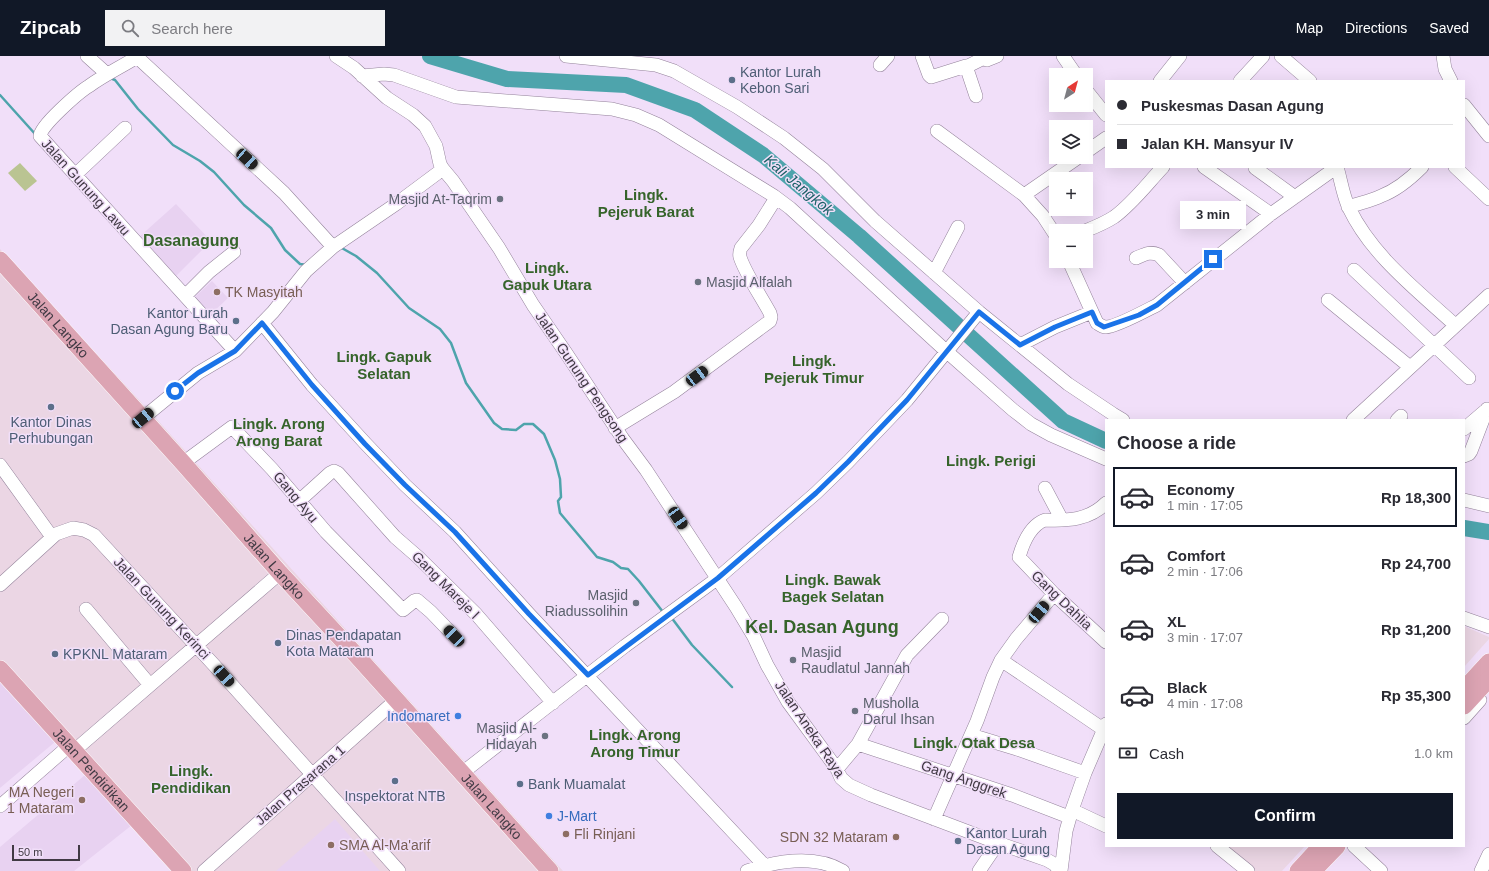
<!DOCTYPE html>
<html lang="en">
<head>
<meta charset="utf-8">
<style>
	:root { --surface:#fff; --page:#f2f2f3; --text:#2b2b33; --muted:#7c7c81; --line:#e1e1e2; --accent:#111827 }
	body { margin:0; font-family:Arial,sans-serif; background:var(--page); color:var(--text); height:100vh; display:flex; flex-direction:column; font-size:15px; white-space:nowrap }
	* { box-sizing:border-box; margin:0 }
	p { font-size:13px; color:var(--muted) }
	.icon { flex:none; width:22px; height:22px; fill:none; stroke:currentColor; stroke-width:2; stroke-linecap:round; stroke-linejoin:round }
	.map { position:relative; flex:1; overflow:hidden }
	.sheet { position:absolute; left:1105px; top:363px; width:360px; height:428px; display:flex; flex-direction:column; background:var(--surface); border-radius:0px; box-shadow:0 4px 16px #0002 }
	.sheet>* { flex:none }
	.top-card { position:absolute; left:1105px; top:24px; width:360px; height:88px; border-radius:0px; box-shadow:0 4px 16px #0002; display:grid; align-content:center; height:88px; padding:0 12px; background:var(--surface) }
	.needle { width:26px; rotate:36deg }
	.fabs { position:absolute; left:1049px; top:12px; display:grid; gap:8px }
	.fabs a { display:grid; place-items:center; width:44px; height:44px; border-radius:0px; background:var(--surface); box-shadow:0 4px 16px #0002; font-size:20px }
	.scale { position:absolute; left:12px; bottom:10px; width:68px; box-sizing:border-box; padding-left:4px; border:2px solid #413a44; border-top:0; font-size:11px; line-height:14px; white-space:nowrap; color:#413a44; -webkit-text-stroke:3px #f1dff9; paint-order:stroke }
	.end { position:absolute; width:18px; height:18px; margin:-9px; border:5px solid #1a73e8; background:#fff; box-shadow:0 0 0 2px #fff }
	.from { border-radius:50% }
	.bubble { position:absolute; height:28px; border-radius:0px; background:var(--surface); box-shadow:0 4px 16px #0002; font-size:13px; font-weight:800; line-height:28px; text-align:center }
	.car { position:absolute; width:12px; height:24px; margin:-12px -6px; border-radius:5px; box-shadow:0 0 3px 1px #0007; background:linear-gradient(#222 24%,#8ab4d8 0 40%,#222 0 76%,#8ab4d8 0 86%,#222 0) }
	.top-card b { display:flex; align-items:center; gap:14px; height:38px; font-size:15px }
	.top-card b+b { border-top:1px solid var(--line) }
	.top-card i { width:10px; height:10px; background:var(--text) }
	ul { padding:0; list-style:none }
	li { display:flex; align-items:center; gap:12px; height:60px; margin:0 8px 6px; padding:0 4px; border:2px solid transparent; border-radius:0px }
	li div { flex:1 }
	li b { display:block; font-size:15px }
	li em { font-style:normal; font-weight:800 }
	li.current { border-color:var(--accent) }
	li>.icon { width:36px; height:36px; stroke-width:1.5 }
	h2 { padding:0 12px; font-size:18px; line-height:48px }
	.pay { display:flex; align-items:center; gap:10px; height:44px; padding:0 12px; font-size:15px }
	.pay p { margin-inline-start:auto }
	.primary-button { display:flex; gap:8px; margin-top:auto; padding:8px 12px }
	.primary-button a { flex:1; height:46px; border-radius:0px; background:var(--accent); color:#fff; font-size:16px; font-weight:800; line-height:46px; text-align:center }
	header { display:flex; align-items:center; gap:24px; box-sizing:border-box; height:56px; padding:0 20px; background:var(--accent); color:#fff }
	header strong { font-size:19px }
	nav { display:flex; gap:22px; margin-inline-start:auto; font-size:14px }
	.search { width:280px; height:36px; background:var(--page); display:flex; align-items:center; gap:10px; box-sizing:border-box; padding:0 14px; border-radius:0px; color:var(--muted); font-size:15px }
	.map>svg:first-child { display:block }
	.commercial { fill:#ebd6e4 }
	.built { fill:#e8d2f1 }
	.green { fill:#bac492 }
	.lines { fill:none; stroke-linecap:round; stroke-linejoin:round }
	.stream { stroke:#4ea4ac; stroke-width:2.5 }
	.river { stroke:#4ea4ac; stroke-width:16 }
	.minor-casing { stroke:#94839b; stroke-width:14 }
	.major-casing { stroke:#fff; stroke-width:18 }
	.minor { stroke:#fff; stroke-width:13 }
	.major { stroke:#dca4b3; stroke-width:17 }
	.route { stroke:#1a73e8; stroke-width:5 }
	.service-dot { fill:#5c6f8a; stroke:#f1dff9; stroke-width:1.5 }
	.worship-dot { fill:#6b7280; stroke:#f1dff9; stroke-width:1.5 }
	.education-dot { fill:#8d6e63; stroke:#f1dff9; stroke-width:1.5 }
	.shop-dot { fill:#3f7fe0; stroke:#f1dff9; stroke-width:1.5 }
	.labels { text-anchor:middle; stroke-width:3; stroke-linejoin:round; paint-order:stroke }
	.service-label { font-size:14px; fill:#4e5e75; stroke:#f1dff9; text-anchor:start }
	.street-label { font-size:14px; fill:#413a44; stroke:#f1dff9 }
	.worship-label { font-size:14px; fill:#5b616d; stroke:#f1dff9; text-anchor:end }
	.education-label { font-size:14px; fill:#785e54; stroke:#f1dff9; text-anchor:start }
	.shop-label { font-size:14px; fill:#366cbe; stroke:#f1dff9; text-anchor:end }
	.water-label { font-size:15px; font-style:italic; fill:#1b6268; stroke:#f1dff9 }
	.neighbourhood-label { font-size:15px; font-weight:bold; fill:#36642b; stroke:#f1dff9 }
	.quarter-label { font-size:16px; font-weight:bold; fill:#36642b; stroke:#f1dff9 }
	.district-label { font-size:18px; font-weight:bold; fill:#36642b; stroke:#f1dff9 }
</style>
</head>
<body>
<header>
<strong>Zipcab</strong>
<div class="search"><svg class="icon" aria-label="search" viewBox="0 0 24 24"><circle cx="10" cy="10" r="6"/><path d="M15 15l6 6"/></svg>Search here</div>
<nav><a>Map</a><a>Directions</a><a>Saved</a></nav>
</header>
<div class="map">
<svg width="1489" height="815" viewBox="0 0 1489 815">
	<rect width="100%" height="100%" fill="#f1dff9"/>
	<path class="commercial" d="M0,193L153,359L563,815H190L0,607Z
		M1464,570L1489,581V583L1464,611Z
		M1222,790H1305L1282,815H1253Z"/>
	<path class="built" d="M176,148L211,185L174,222L138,182Z
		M212,225L228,242L208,261L193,243Z
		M0,626L55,686L0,732Z
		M85,719L132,769L74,815H0V791Z
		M335,763L380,815H276Z"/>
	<path class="green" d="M20,107L37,125L25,135L8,117Z"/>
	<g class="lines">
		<path class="stream" d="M110,22L115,24L138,53L173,89L200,105L214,116L244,149L271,172L285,194L300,208L307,209
			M0,39L36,79
			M340,191L356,200L377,217L409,252L440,273L451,287L466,327L494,367L502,373L516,374L524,368H533L544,378L555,404L560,423L561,441L558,445L560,457L597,501L613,506L621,512L628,513L639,525L663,556
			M671,561L692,589L732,631"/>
		<path class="river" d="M430,0L507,23L626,29L695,54L763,99L859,180L1063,365L1106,385
			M1464,472L1489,476"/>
		<g class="minor-casing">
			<path id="minor" d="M87,0L107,18
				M136,0L284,137L333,191
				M336,0L354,12L387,42L413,59L425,70L436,90L440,108L443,113L453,125L499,192L533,249L566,297L623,383L646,414L736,551L754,581L767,609L788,646L837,713L841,722L849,729L871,739L998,787L1047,804L1054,808L1060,815
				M566,0L656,9L674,15L737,51L784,82L823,113L875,165L979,256L1068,328L1113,358L1123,364
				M922,0L929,19L931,21L966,10L976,40
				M1063,0L1076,19
				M1281,0L1310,25
				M1443,0L1445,13L1451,25
				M137,1C121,11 104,19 89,30C79,36 39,71 40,80L235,295
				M880,9L888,0
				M966,11L984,2L987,4L997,0
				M362,20L384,18L394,19L456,41L612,53L636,59L659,69L774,140L790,152L946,295L1013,354L1031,368L1051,379L1106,403
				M1160,25L1180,0
				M1240,25L1263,0
				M1086,34L1106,59
				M1464,49L1489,80
				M937,75L1024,139L1043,160L1056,180
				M1086,96L1106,82
				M1204,111L1271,158
				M1455,111L1489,143
				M1255,112L1295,141
				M75,119L125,72
				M1024,139L1079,101
				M1348,151C1359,147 1371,145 1381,140C1397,134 1410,123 1422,111
				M1085,175C1095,171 1105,167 1114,161C1132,148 1147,128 1163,111
				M1136,202C1145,198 1150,195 1159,199L1185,227
				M1069,205L1097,267C1100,269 1102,271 1106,271C1116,271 1147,254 1157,249L1271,158L1337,111C1341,124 1343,140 1349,152C1372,200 1417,234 1455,269
				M1354,214L1469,322
				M934,217L958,171
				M185,240L209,216L234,196
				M1328,244L1410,311
				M262,267L312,329L365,387L405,429L455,476L529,558L764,809
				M1020,289L1055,271L1092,256
				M143,362L198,317L235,295L273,256L306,215L333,191L396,148L443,113
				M1353,364L1489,239
				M1397,364L1401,360
				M615,372L674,336L770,265L771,261L770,257C762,242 745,217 740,201C739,198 740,195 741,192L759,169L776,142
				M1464,373L1485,355
				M1464,400L1469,398L1471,395L1487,353
				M183,407L232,371L272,413L326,476L403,554L414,545L417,544L431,556L454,580
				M0,409L52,481
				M1045,432L1062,464
				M1464,444L1489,450
				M299,445L330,417L334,415L338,417L395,481L418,501L476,558L553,647
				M1106,447C1089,464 1068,465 1045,464C1031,469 1023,487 1019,501L1054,538L1106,586
				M0,529L56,478L73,472L84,474L94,479L214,609L399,815
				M86,553L150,629
				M1464,562L1489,571
				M1001,604L1103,673
				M1464,662L1480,644
				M971,679L1017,693L1085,717
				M858,688L1012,739L1069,761
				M75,694L280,517
				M837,713L858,688L907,599L942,563
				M462,717L625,590L718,522L816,437L848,406L907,344L979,256
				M0,750L70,689
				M1072,754L1106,770
				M934,763L977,665L993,621L1001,604L1016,583L1054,538
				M1217,790L1248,815
				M1354,790L1381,815
				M204,815L396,644
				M747,815C777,805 814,798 843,815
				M979,815L998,787
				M1061,815L1066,775L1072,754L1085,717L1106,668
				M1481,815L1489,798"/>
		</g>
		<g class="major-casing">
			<g id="major">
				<path id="s1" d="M0,204L183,407L280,517L357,600L550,815"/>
				<path id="s2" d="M0,613L183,815"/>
				<path d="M1467,630L1489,606"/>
				<path d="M1464,650L1489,623"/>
				<path d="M1315,813L1337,790"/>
				<path d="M1298,815L1321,790"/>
			</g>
		</g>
		<use href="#minor" class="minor"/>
		<use href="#major" class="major"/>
	</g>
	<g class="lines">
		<path class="route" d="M175,335L198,317L235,295L262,267L312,329L365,388L405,429L455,476L529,558L588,619L718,522L816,437L848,406L907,344L979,256L1020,289L1055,271L1092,256L1097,267L1104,271L1139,259L1157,249L1213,203"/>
	</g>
	<g class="service-dot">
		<circle cx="732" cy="24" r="4"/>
		<circle cx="236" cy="265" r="4"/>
		<circle cx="51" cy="351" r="4"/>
		<circle cx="278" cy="587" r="4"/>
		<circle cx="55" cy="598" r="4"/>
		<circle cx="395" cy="725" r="4"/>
		<circle cx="520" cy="728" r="4"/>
		<circle cx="958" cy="785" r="4"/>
	</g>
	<g class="worship-dot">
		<circle cx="500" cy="143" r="4"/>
		<circle cx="698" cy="226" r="4"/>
		<circle cx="636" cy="547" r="4"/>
		<circle cx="793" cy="604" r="4"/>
		<circle cx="855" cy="655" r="4"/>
		<circle cx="545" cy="680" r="4"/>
	</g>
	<g class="education-dot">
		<circle cx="217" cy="236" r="4"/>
		<circle cx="82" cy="744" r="4"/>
		<circle cx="566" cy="778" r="4"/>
		<circle cx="896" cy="781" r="4"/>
		<circle cx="331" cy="789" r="4"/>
	</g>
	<g class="shop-dot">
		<circle cx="458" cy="660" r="4"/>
		<circle cx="549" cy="760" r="4"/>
	</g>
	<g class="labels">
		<g class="service-label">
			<text x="740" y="21">Kantor Lurah<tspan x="740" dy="16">Kebon Sari</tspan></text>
			<text x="228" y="262" text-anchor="end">Kantor Lurah<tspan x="228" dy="16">Dasan Agung Baru</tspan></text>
			<text x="51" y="371" text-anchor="middle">Kantor Dinas<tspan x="51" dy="16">Perhubungan</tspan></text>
			<text x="286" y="584">Dinas Pendapatan<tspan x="286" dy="16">Kota Mataram</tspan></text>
			<text x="63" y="603">KPKNL Mataram</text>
			<text x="528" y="733">Bank Muamalat</text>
			<text x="395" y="745" text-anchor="middle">Inspektorat NTB</text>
			<text x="966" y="782">Kantor Lurah<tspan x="966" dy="16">Dasan Agung</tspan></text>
		</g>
		<g class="street-label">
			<text transform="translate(86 131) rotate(48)" y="5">Jalan Gunung Lawu</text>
			<text dy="5" stroke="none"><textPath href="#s1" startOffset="87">Jalan Langko</textPath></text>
			<text transform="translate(582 321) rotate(56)" y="5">Jalan Gunung Pengsong</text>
			<text transform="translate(296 441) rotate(50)" y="5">Gang Ayu</text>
			<text dy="5" stroke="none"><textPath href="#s1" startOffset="411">Jalan Langko</textPath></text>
			<text transform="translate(446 529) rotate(45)" y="5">Gang Mareje I</text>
			<text transform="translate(1062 544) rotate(44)" y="5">Gang Dahlia</text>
			<text transform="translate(162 552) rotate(47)" y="5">Jalan Gunung Kerinci</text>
			<text transform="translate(810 673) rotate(56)" y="5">Jalan Aneka Raya</text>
			<text dy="5" stroke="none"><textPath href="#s2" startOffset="136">Jalan Pendidikan</textPath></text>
			<text transform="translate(964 723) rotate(19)" y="5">Gang Anggrek</text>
			<text transform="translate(300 729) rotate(-41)" y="5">Jalan Prasarana 1</text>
			<text dy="5" stroke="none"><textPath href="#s1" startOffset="735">Jalan Langko</textPath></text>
		</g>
		<g class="worship-label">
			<text x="492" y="148">Masjid At-Taqrim</text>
			<text x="706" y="231" text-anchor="start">Masjid Alfalah</text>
			<text x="628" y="544">Masjid<tspan x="628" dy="16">Riadussolihin</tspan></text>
			<text x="801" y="601" text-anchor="start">Masjid<tspan x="801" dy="16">Raudlatul Jannah</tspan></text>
			<text x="863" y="652" text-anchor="start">Musholla<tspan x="863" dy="16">Darul Ihsan</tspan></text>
			<text x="537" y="677">Masjid Al-<tspan x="537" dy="16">Hidayah</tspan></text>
		</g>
		<g class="education-label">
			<text x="225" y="241">TK Masyitah</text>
			<text x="74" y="741" text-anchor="end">MA Negeri<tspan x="74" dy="16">1 Mataram</tspan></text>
			<text x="574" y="783">Fli Rinjani</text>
			<text x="888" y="786" text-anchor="end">SDN 32 Mataram</text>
			<text x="339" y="794">SMA Al-Ma'arif</text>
		</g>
		<g class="shop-label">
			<text x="450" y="665">Indomaret</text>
			<text x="557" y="765" text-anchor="start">J-Mart</text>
		</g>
		<g class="water-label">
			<text transform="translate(799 129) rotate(40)" y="5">Kali Jangkok</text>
		</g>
		<g class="neighbourhood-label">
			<text x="646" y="144">Lingk.<tspan x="646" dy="17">Pejeruk Barat</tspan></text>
			<text x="547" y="217">Lingk.<tspan x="547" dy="17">Gapuk Utara</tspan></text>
			<text x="384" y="306">Lingk. Gapuk<tspan x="384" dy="17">Selatan</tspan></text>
			<text x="814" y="310">Lingk.<tspan x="814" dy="17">Pejeruk Timur</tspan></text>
			<text x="279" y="373">Lingk. Arong<tspan x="279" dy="17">Arong Barat</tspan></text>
			<text x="991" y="410">Lingk. Perigi</text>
			<text x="833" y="529">Lingk. Bawak<tspan x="833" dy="17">Bagek Selatan</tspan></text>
			<text x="635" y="684">Lingk. Arong<tspan x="635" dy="17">Arong Timur</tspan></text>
			<text x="974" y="692">Lingk. Otak Desa</text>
			<text x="191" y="720">Lingk.<tspan x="191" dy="17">Pendidikan</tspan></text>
		</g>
		<g class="quarter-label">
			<text x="191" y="190">Dasanagung</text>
		</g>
		<g class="district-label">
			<text x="822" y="577">Kel. Dasan Agung</text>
		</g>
	</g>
</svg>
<div class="fabs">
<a><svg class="needle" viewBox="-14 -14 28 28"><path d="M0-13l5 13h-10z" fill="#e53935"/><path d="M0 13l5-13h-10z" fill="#7c7c81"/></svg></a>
<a><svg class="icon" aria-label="layers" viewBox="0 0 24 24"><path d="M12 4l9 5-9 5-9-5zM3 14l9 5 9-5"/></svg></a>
<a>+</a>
<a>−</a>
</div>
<div class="scale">50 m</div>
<i class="end from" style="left:175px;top:335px"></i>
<i class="end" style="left:1213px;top:203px"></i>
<div class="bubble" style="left:1180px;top:145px;width:66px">3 min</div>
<i class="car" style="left:247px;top:103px;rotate:132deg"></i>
<i class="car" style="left:697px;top:320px;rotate:53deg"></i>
<i class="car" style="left:143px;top:362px;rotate:50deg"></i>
<i class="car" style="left:678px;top:462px;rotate:146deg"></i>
<i class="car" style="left:1039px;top:556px;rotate:40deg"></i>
<i class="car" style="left:454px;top:580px;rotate:316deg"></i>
<i class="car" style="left:224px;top:620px;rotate:138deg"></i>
<div class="top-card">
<b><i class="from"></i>Puskesmas Dasan Agung</b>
<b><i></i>Jalan KH. Mansyur IV</b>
</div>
<section class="sheet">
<h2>Choose a ride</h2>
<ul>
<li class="current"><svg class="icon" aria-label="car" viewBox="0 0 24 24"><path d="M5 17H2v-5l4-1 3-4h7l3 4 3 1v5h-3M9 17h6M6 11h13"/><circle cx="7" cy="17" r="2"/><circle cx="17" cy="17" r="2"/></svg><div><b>Economy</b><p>1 min · 17:05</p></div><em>Rp 18,300</em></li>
<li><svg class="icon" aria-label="car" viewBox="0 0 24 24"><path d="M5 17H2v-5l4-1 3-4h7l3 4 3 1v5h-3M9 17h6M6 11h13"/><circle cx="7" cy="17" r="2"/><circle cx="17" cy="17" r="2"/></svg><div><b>Comfort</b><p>2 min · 17:06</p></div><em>Rp 24,700</em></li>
<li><svg class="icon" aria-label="car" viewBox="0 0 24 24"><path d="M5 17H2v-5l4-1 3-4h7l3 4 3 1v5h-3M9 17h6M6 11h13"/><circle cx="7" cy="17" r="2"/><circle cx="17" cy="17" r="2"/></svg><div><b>XL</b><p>3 min · 17:07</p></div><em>Rp 31,200</em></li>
<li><svg class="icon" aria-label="car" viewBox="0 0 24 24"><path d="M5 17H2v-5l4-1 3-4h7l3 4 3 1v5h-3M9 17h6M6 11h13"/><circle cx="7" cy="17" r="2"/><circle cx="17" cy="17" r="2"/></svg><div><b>Black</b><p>4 min · 17:08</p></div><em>Rp 35,300</em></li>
</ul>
<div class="pay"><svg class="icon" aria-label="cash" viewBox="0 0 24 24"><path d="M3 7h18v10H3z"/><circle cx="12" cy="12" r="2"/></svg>Cash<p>1.0 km</p></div>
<div class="primary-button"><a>Confirm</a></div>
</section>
</div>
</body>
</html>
